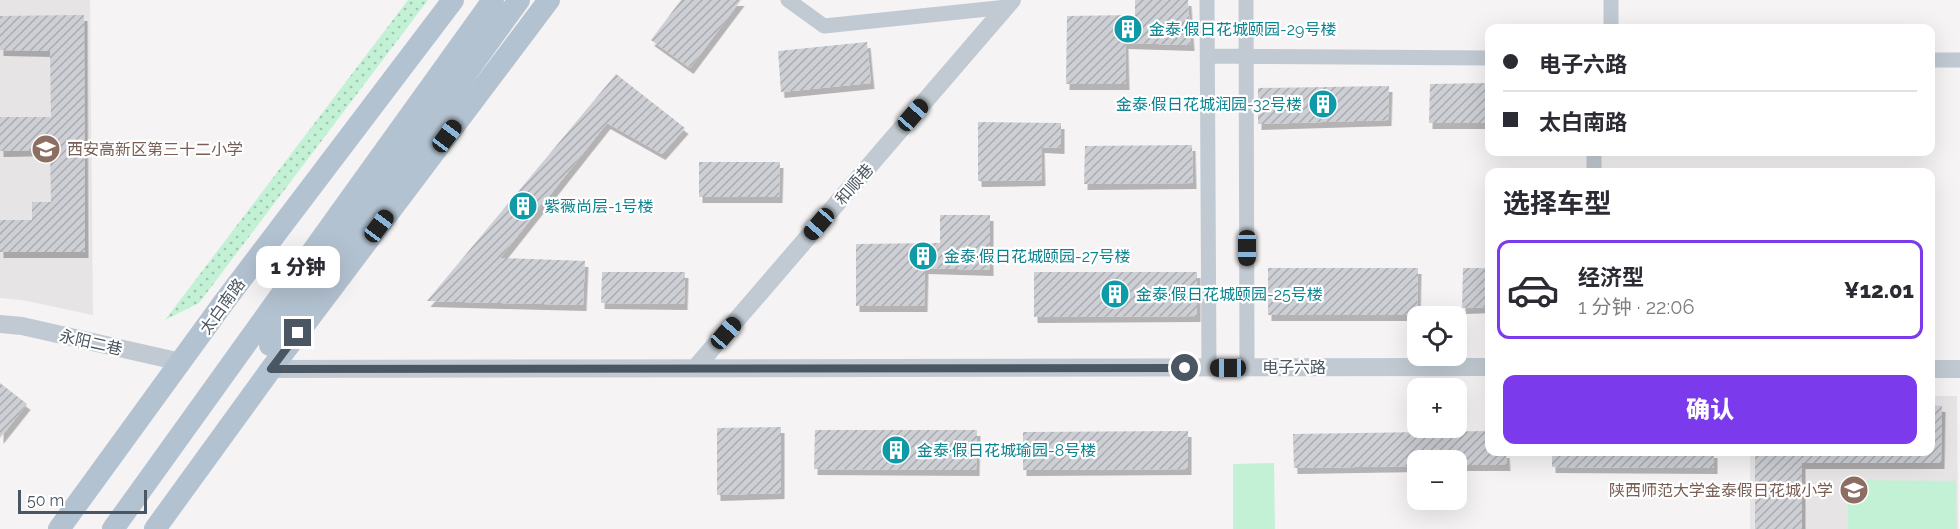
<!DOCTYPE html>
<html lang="zh">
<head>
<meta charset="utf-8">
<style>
	:root { --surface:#fff; --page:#f7f7f7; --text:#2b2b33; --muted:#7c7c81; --line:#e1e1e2; --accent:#7c3aed }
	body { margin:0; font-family:Raleway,"Noto Sans SC",sans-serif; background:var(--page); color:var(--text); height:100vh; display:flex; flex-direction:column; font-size:22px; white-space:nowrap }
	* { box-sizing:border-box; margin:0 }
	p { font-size:20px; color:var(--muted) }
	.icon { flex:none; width:33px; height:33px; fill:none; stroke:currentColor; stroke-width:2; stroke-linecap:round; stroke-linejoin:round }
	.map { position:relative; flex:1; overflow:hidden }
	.panel { position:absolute; left:1485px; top:168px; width:450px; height:288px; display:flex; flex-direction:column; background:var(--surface); border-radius:12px; box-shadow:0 6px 24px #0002 }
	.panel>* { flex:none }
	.top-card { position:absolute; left:1485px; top:24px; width:450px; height:132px; border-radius:12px; box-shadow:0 6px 24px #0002; display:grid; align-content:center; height:132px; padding:0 18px; background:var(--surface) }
	.tools { position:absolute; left:1407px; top:306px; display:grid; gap:12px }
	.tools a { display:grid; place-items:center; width:60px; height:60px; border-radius:12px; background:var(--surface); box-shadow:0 6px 24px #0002; font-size:30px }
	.scale { position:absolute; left:18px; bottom:15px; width:129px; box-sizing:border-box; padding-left:6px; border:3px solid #4a5661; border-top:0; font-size:16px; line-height:21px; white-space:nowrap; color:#4a5661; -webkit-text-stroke:4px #fff; paint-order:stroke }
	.end { position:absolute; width:27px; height:27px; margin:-14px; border:8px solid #4a5661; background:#fff; box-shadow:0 0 0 3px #fff }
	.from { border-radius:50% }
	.bubble { position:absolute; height:42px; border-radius:12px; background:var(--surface); box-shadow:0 6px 24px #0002; font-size:20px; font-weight:800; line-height:42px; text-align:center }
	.car { position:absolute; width:18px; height:36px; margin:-18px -9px; border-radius:8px; box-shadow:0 0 4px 2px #0007; background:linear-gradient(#222 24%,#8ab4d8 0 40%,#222 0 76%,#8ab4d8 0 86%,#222 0) }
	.top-card b { display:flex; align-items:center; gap:21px; height:57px; font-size:22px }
	.top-card b+b { border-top:2px solid var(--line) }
	.top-card i { width:15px; height:15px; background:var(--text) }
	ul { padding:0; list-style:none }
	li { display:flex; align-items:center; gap:18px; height:99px; margin:0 12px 9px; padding:0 6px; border:3px solid transparent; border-radius:12px }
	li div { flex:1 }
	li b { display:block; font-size:22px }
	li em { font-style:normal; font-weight:800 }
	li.current { border-color:var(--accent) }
	li>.icon { width:54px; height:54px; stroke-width:1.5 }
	h2 { padding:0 18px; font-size:27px; line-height:72px }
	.primary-button { display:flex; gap:12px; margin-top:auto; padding:12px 18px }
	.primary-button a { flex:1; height:69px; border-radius:12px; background:var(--accent); color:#fff; font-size:24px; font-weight:800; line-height:69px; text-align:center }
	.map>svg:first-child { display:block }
	.education { fill:#e6e4e5 }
	.green { fill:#c3f1d5 }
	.park { fill:url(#park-dots) }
	.building { fill:url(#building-hatch); filter:url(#shadow) }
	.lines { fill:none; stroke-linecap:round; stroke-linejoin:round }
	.minor { stroke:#c1cad2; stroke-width:15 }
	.tertiary { stroke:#c1cad2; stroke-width:18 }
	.primary { stroke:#b3c2d1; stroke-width:22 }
	.route { stroke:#4a5661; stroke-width:8 }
	.labels { text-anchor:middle; stroke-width:4.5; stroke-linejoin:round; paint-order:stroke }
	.culture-label { font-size:16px; fill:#0d838f; stroke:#fff; text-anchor:start }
	.education-label { font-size:16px; fill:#785e54; stroke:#fff; text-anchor:start }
	.street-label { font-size:16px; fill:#4a5661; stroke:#fff }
</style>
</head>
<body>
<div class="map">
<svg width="1960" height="529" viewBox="0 0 1960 529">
	<defs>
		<pattern id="park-dots" width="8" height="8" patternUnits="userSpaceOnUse" patternTransform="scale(1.5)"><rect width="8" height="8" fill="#c3f1d5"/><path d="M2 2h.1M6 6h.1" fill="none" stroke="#a0c6b0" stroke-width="1.8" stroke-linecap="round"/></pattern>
		<pattern id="building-hatch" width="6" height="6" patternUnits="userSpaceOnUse" patternTransform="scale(1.5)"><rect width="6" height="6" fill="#cdcfd5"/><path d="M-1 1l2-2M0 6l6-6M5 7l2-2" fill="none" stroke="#a8abb0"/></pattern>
		<filter id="shadow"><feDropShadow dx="3.5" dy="6" stdDeviation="0" flood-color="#0004"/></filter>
	</defs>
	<rect width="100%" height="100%" fill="#f5f3f3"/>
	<path class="education" d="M0,0H90L93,315L22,300L0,298Z
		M1931,396H1957L1958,529H1750V452H1930Z"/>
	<path class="green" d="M1274,463L1275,529H1233V464Z
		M1848,480L1956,481V529H1848Z"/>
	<path class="park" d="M408,0H428L199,303L165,320Z"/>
	<path class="building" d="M681,0H741L690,68L651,40Z
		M1135,0H1188L1191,45L1125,43L1126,84H1066L1067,16L1135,15Z
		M84,15L85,252H0V220H32V202H51L50,150L0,151V117H51L50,51L0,50V16Z
		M867,42L871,83L781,92L778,51Z
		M616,74L685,128L662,154L607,123L500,258L585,261L583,305L427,301Z
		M1490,83V123H1429L1430,84Z
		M1389,86L1388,120L1258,124V88Z
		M978,122L1061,123V148L1041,147L1042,180L978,181Z
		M1192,145L1193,183L1084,184L1085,146Z
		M699,162H780L779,197H699Z
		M940,215H990V270L925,268L924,306H856V244L940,243Z
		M1268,268H1418L1417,315H1268Z
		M1463,268H1490V307L1462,308Z
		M602,272H685L684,304L601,303Z
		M1034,272H1197V316L1034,317Z
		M0,383L27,404L0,438Z
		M1930,405L1942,406L1941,463H1802V529H1755V452H1930Z
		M781,427V493L717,495V428Z
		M815,430H977L976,470L814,469Z
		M1188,431V469L1023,470V432Z
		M1490,431V452H1506L1507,465H1456V460H1418V466L1294,468L1293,434Z
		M1552,452H1714V468L1552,467Z"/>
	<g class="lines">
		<path class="minor" d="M788,0L824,26L1007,7
			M1207,0L1209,367
			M1246,0L1247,367
			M1611,28V0
			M1207,56L1490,58
			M1930,60H1960
			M1594,172V152"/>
		<path class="tertiary" d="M0,324L22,326L181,362
			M696,367L1012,0
			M271,369L1490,367
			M1930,369H1960"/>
		<path class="primary" d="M270,345L519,0
			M59,529L224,302L453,0
			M113,529L493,0
			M155,529L271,369L549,0"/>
	</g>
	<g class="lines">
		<path class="route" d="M298,333L271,369L1185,368"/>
	</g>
	<defs>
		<g id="building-disc" transform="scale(1.5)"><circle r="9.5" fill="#0f9aa8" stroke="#fff"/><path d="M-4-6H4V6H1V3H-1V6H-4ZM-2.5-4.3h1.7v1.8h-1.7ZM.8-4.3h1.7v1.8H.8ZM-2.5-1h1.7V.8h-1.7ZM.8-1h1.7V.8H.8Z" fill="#fff"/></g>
		<g id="school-disc" transform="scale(1.5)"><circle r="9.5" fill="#8d6e63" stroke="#fff"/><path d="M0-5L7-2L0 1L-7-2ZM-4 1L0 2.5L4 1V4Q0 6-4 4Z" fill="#fff"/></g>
	</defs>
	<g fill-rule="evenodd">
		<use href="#building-disc" x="1128" y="29"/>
		<use href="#building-disc" x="1323" y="104"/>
		<use href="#school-disc" x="46" y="149"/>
		<use href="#building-disc" x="523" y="206"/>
		<use href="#building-disc" x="923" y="256"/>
		<use href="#building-disc" x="1115" y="294"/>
		<use href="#building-disc" x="896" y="450"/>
		<use href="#school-disc" x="1854" y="490"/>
	</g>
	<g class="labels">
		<g class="culture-label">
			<text x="1149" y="35">金泰·假日花城颐园-29号楼</text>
			<text x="1302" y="110" text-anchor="end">金泰·假日花城润园-32号楼</text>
			<text x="544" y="212">紫薇尚层-1号楼</text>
			<text x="944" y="262">金泰·假日花城颐园-27号楼</text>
			<text x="1136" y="300">金泰·假日花城颐园-25号楼</text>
			<text x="917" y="456">金泰·假日花城瑜园-8号楼</text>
		</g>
		<g class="education-label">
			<text x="67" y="155">西安高新区第三十二小学</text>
			<text x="1833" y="496" text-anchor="end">陕西师范大学金泰假日花城小学</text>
		</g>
		<g class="street-label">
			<text transform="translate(854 184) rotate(-49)" y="6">和顺巷</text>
			<text transform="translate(222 306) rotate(-54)" y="6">太白南路</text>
			<text transform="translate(91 342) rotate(13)" y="6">永阳二巷</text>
			<text x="1294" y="373">电子六路</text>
		</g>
	</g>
</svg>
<div class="tools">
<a><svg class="icon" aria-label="locate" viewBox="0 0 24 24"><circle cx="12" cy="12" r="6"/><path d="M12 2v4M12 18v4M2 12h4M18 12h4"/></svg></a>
<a>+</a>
<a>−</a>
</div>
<div class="scale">50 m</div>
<i class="end from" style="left:1185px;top:368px"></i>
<i class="end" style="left:298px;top:333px"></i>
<div class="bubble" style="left:256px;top:246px;width:84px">1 分钟</div>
<i class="car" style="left:913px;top:115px;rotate:41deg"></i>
<i class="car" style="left:447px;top:136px;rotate:37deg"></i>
<i class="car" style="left:819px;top:224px;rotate:221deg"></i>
<i class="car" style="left:379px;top:226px;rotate:37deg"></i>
<i class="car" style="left:1247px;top:248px;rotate:180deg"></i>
<i class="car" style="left:726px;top:333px;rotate:41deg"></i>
<i class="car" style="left:1228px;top:368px;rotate:270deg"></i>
<div class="top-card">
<b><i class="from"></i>电子六路</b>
<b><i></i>太白南路</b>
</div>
<section class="panel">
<h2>选择车型</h2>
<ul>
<li class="current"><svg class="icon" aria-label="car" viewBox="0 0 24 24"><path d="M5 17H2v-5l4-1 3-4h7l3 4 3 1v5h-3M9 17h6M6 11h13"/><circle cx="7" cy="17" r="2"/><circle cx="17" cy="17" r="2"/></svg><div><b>经济型</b><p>1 分钟 · 22:06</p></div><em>¥12.01</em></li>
</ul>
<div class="primary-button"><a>确认</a></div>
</section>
</div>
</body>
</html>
